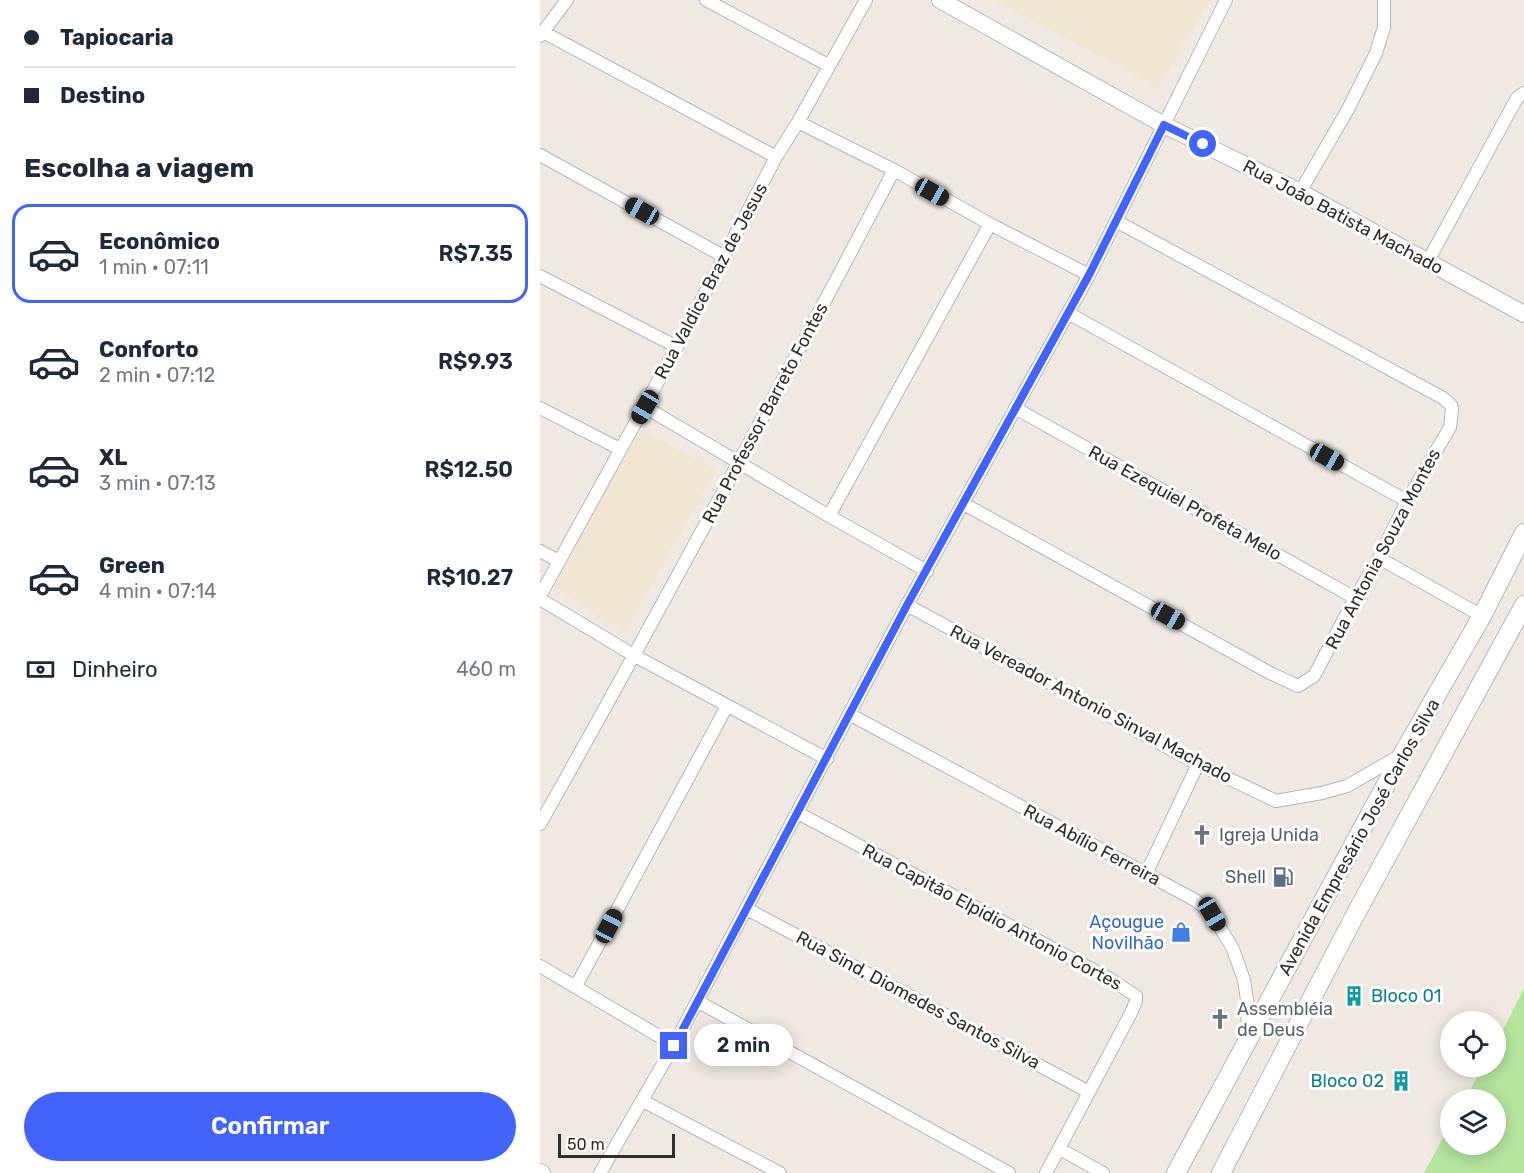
<!DOCTYPE html>
<html lang="pt">
<head>
<meta charset="utf-8">
<style>
	:root { --surface:#fff; --page:#f6f6f7; --text:#1f2937; --muted:#747a83; --line:#e0e1e3; --accent:#4264fb }
	body { margin:0; font-family:Rubik,sans-serif; background:var(--page); color:var(--text); height:100vh; display:flex; flex-direction:column; font-size:22px; white-space:nowrap }
	* { box-sizing:border-box; margin:0 }
	p { font-size:20px; color:var(--muted) }
	.icon { flex:none; width:33px; height:33px; fill:none; stroke:currentColor; stroke-width:2; stroke-linecap:round; stroke-linejoin:round }
	.map { position:relative; flex:1; overflow:hidden }
	.sheet { display:flex; flex-direction:column; background:var(--surface); width:540px }
	.sheet>* { flex:none }
	.guide { display:grid; align-content:center; height:132px; padding:0 24px; background:var(--surface) }
	.tools { position:absolute; left:900px; top:1011px; display:grid; gap:12px }
	.tools a { display:grid; place-items:center; width:66px; height:66px; border-radius:50%; background:var(--surface); box-shadow:0 3px 15px #0003; font-size:30px }
	.scale { position:absolute; left:18px; bottom:15px; width:117px; box-sizing:border-box; padding-left:6px; border:3px solid #2e2e2e; border-top:0; font-size:16px; line-height:21px; white-space:nowrap; color:#2e2e2e; -webkit-text-stroke:4px #fff; paint-order:stroke }
	.end { position:absolute; width:27px; height:27px; margin:-14px; border:8px solid #4264fb; background:#fff; box-shadow:0 0 0 3px #fff }
	.from { border-radius:50% }
	.bubble { position:absolute; height:42px; border-radius:21px; background:var(--surface); box-shadow:0 3px 15px #0003; font-size:20px; font-weight:600; line-height:42px; text-align:center }
	.car { position:absolute; width:18px; height:36px; margin:-18px -9px; border-radius:8px; box-shadow:0 0 4px 2px #0007; background:linear-gradient(#222 24%,#8ab4d8 0 40%,#222 0 76%,#8ab4d8 0 86%,#222 0) }
	.guide b { display:flex; align-items:center; gap:21px; height:57px; font-size:22px }
	.guide b+b { border-top:2px solid var(--line) }
	.guide i { width:15px; height:15px; background:var(--text) }
	ul { padding:0; list-style:none }
	li { display:flex; align-items:center; gap:18px; height:99px; margin:0 12px 9px; padding:0 12px; border:3px solid transparent; border-radius:18px }
	li div { flex:1 }
	li b { display:block; font-size:22px }
	li em { font-style:normal; font-weight:600 }
	li.current { border-color:var(--accent) }
	li>.icon { width:54px; height:54px; stroke-width:1.5 }
	h2 { padding:0 24px; font-size:27px; line-height:72px }
	.pay { display:flex; align-items:center; gap:15px; height:66px; padding:0 24px; font-size:22px }
	.pay p { margin-inline-start:auto }
	.cta { display:flex; gap:12px; margin-top:auto; padding:12px 24px }
	.cta a { flex:1; height:69px; border-radius:36px; background:var(--accent); color:#fff; font-size:24px; font-weight:600; line-height:69px; text-align:center }
	main { display:flex; flex:1; min-height:0 }
	.map>svg:first-child { display:block }
	.education { fill:#f0e6d1 }
	.green { fill:#b6e59e }
	.lines { fill:none; stroke-linecap:round; stroke-linejoin:round }
	.minor-casing { stroke:#b4b7c1; stroke-width:14 }
	.tertiary-casing { stroke:#b4b7c1; stroke-width:18 }
	.secondary-casing { stroke:#b4b7c1; stroke-width:20 }
	.minor { stroke:#fff; stroke-width:12 }
	.tertiary { stroke:#fff; stroke-width:16 }
	.secondary { stroke:#fff; stroke-width:18 }
	.route { stroke:#4264fb; stroke-width:8 }
	.labels { text-anchor:middle; stroke-width:6; stroke-linejoin:round; paint-order:stroke }
	.street-label { font-size:18px; fill:#2e2e2e; stroke:#fff }
	.worship-label { font-size:18px; fill:#5b616d; stroke:#fff; text-anchor:start }
	.service-label { font-size:18px; fill:#4e5e75; stroke:#fff; text-anchor:end }
	.shop-label { font-size:18px; fill:#366cbe; stroke:#fff; text-anchor:end }
	.culture-label { font-size:18px; fill:#0d838f; stroke:#fff; text-anchor:start }
</style>
</head>
<body>
<main>
<section class="sheet">
<div class="guide">
<b><i class="from"></i>Tapiocaria</b>
<b><i></i>Destino</b>
</div>
<h2>Escolha a viagem</h2>
<ul>
<li class="current"><svg class="icon" aria-label="car" viewBox="0 0 24 24"><path d="M5 17H2v-5l4-1 3-4h7l3 4 3 1v5h-3M9 17h6M6 11h13"/><circle cx="7" cy="17" r="2"/><circle cx="17" cy="17" r="2"/></svg><div><b>Econômico</b><p>1 min · 07:11</p></div><em>R$7.35</em></li>
<li><svg class="icon" aria-label="car" viewBox="0 0 24 24"><path d="M5 17H2v-5l4-1 3-4h7l3 4 3 1v5h-3M9 17h6M6 11h13"/><circle cx="7" cy="17" r="2"/><circle cx="17" cy="17" r="2"/></svg><div><b>Conforto</b><p>2 min · 07:12</p></div><em>R$9.93</em></li>
<li><svg class="icon" aria-label="car" viewBox="0 0 24 24"><path d="M5 17H2v-5l4-1 3-4h7l3 4 3 1v5h-3M9 17h6M6 11h13"/><circle cx="7" cy="17" r="2"/><circle cx="17" cy="17" r="2"/></svg><div><b>XL</b><p>3 min · 07:13</p></div><em>R$12.50</em></li>
<li><svg class="icon" aria-label="car" viewBox="0 0 24 24"><path d="M5 17H2v-5l4-1 3-4h7l3 4 3 1v5h-3M9 17h6M6 11h13"/><circle cx="7" cy="17" r="2"/><circle cx="17" cy="17" r="2"/></svg><div><b>Green</b><p>4 min · 07:14</p></div><em>R$10.27</em></li>
</ul>
<div class="pay"><svg class="icon" aria-label="cash" viewBox="0 0 24 24"><path d="M3 7h18v10H3z"/><circle cx="12" cy="12" r="2"/></svg>Dinheiro<p>460 m</p></div>
<div class="cta"><a>Confirmar</a></div>
</section>
<div class="map">
<svg width="984" height="1173" viewBox="0 0 984 1173">
	<rect width="100%" height="100%" fill="#efe9e1"/>
	<path class="education" d="M454,0H669L618,87Z
		M98,428L176,470L84,632L13,586Z"/>
	<path class="green" d="M984,988V1173H884L910,1125V1144H956V1100L925,1099L943,1067L956,1066V1044Z"/>
	<g class="lines">
		<g class="minor-casing">
			<path id="minor" d="M166,0L288,65
				M3,32L236,157
				M0,36L27,0
				M258,122L354,170L450,224L549,275
				M0,155L183,256
				M760,192L807,111L836,53L844,27V0
				M888,261L977,98L984,93
				M0,276L137,347
				M528,313L867,501
				M105,407L289,516L387,571
				M0,408L80,449
				M475,408L815,598
				M424,504L730,673L758,686L774,676L815,598L839,558L867,501L910,427L912,409L911,405L903,398L576,221
				M289,516L450,224
				M0,551L19,561
				M839,558L942,616
				M0,596L137,347L236,157L258,122L326,0
				M0,599L95,656L287,759
				M367,605L658,764L736,801L782,793L807,786L861,755
				M309,714L655,900L672,914L693,949L704,980L708,1006L707,1038
				M258,813L570,979L596,996V1001L591,1013L506,1173
				M0,824C122,608 239,389 354,170
				M606,874L658,764
				M207,909L549,1092
				M0,966L134,1045
				M36,986L187,706
				M157,1001L469,1173
				M103,1101L240,1173
				M520,1149L563,1173
				M60,1173L134,1045L367,605L549,275L686,0"/>
		</g>
		<g class="tertiary-casing">
			<path id="tertiary" d="M400,0L624,125L760,192L984,314
				M0,1172L2,1173"/>
		</g>
		<g class="secondary-casing">
			<path id="secondary" d="M636,1173L862,755L942,616L984,533
				M681,1173L814,917L984,605"/>
		</g>
		<use href="#minor" class="minor"/>
		<use href="#tertiary" class="tertiary"/>
		<use href="#secondary" class="secondary"/>
	</g>
	<g class="lines">
		<path class="route" d="M134,1046L367,605L549,275L624,125L663,144"/>
	</g>
	<defs>
		<g id="church-bare" transform="scale(1.62)"><path d="M-1.2-6h2.4v3.5h3.3v2.4h-3.3V6h-2.4V-.1h-3.3v-2.4h3.3Z" fill="#6b7280" stroke="#fff" stroke-width="2.5" paint-order="stroke"/></g>
		<g id="fuel-bare" transform="scale(1.62)"><path d="M-5.5-6h7V0h2V4h1.3V-2.5L3-4.5l.8-.8L6-3V5H2.5V1h-1V6h-7ZM-4.2-4.7v3.2H.2V-4.7Z" fill="#5c6f8a" stroke="#fff" stroke-width="2.5" paint-order="stroke"/></g>
		<g id="shop-bare" transform="scale(1.62)"><path d="M-5-2.5h2.3a2.7 3.5 0 0 1 5.4 0H5L5.5 6h-11ZM-1.5-2.5h3a1.5 2.3 0 0 0-3 0Z" fill="#3f7fe0" stroke="#fff" stroke-width="2.5" paint-order="stroke"/></g>
		<g id="building-bare" transform="scale(1.62)"><path d="M-4-6H4V6H1V3H-1V6H-4ZM-2.5-4.3h1.7v1.8h-1.7ZM.8-4.3h1.7v1.8H.8ZM-2.5-1h1.7V.8h-1.7ZM.8-1h1.7V.8H.8Z" fill="#0f9aa8" stroke="#fff" stroke-width="2.5" paint-order="stroke"/></g>
	</defs>
	<g fill-rule="evenodd">
		<use href="#church-bare" x="662" y="835"/>
		<use href="#fuel-bare" x="743" y="877"/>
		<use href="#shop-bare" x="641" y="932"/>
		<use href="#building-bare" x="814" y="996"/>
		<use href="#church-bare" x="680" y="1019"/>
		<use href="#building-bare" x="861" y="1081"/>
	</g>
	<g class="labels">
		<g class="street-label">
			<text transform="translate(803 217) rotate(28)" y="6">Rua João Batista Machado</text>
			<text transform="translate(171 281) rotate(-62)" y="6">Rua Valdice Braz de Jesus</text>
			<text transform="translate(225 413) rotate(-62)" y="6">Rua Professor Barreto Fontes</text>
			<text transform="translate(645 503) rotate(29)" y="6">Rua Ezequiel Profeta Melo</text>
			<text transform="translate(843 549) rotate(-62)" y="6">Rua Antonia Souza Montes</text>
			<text transform="translate(551 704) rotate(28)" y="6">Rua Vereador Antonio Sinval Machado</text>
			<text transform="translate(819 837) rotate(-61)" y="6">Avenida Empresário José Carlos Silva</text>
			<text transform="translate(552 845) rotate(28)" y="6">Rua Abílio Ferreira</text>
			<text transform="translate(452 917) rotate(28)" y="6">Rua Capitão Elpidio Antonio Cortes</text>
			<text transform="translate(378 1000) rotate(28)" y="6">Rua Sind, Diomedes Santos Silva</text>
		</g>
		<g class="worship-label">
			<text x="679" y="841">Igreja Unida</text>
			<text x="697" y="1015">Assembléia<tspan x="697" dy="21">de Deus</tspan></text>
		</g>
		<g class="service-label">
			<text x="726" y="883">Shell</text>
		</g>
		<g class="shop-label">
			<text x="624" y="928">Açougue<tspan x="624" dy="21">Novilhão</tspan></text>
		</g>
		<g class="culture-label">
			<text x="831" y="1002">Bloco 01</text>
			<text x="844" y="1087" text-anchor="end">Bloco 02</text>
		</g>
	</g>
</svg>
<div class="tools">
<a><svg class="icon" aria-label="locate" viewBox="0 0 24 24"><circle cx="12" cy="12" r="6"/><path d="M12 2v4M12 18v4M2 12h4M18 12h4"/></svg></a>
<a><svg class="icon" aria-label="layers" viewBox="0 0 24 24"><path d="M12 4l9 5-9 5-9-5zM3 14l9 5 9-5"/></svg></a>
</div>
<div class="scale">50 m</div>
<i class="end from" style="left:663px;top:144px"></i>
<i class="end" style="left:134px;top:1046px"></i>
<div class="bubble" style="left:154px;top:1024px;width:99px">2 min</div>
<i class="car" style="left:392px;top:192px;rotate:119deg"></i>
<i class="car" style="left:102px;top:211px;rotate:299deg"></i>
<i class="car" style="left:105px;top:407px;rotate:210deg"></i>
<i class="car" style="left:787px;top:457px;rotate:119deg"></i>
<i class="car" style="left:628px;top:616px;rotate:119deg"></i>
<i class="car" style="left:672px;top:914px;rotate:150deg"></i>
<i class="car" style="left:69px;top:926px;rotate:28deg"></i>
</div>
</main>
</body>
</html>
